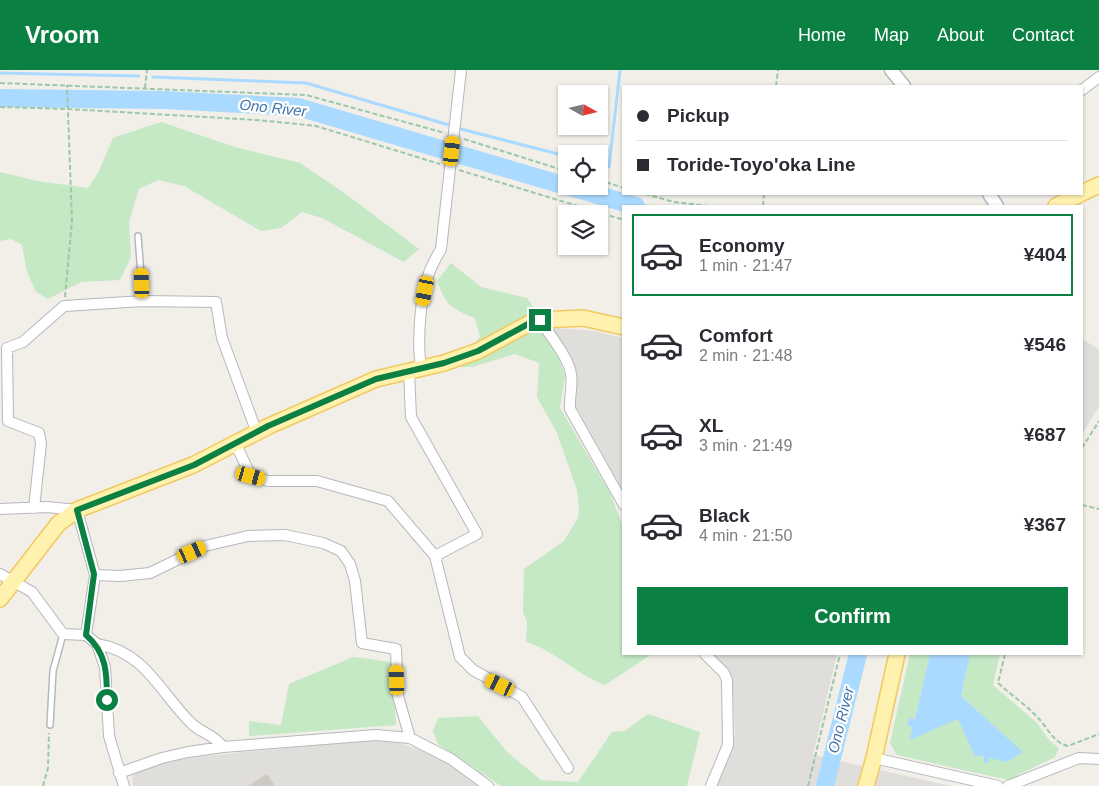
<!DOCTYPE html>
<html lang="en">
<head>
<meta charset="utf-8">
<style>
	:root { --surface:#fff; --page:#f7f7f7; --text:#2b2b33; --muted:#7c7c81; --line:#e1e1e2; --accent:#0b8043 }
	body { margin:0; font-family:Helvetica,sans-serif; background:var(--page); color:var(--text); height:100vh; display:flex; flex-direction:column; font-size:19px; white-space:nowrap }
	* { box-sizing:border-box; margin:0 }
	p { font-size:16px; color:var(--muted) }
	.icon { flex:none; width:28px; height:28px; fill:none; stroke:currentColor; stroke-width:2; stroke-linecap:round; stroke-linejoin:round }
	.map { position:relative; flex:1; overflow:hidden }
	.drawer { position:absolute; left:622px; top:135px; width:461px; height:450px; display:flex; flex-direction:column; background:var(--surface); border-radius:0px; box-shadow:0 1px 4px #0004 }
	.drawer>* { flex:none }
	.banner { position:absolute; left:622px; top:15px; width:461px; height:110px; border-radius:0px; box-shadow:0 1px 4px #0004; display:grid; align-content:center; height:110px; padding:0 15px; background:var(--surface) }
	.needle { width:32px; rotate:98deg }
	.tools { position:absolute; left:558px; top:15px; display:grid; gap:10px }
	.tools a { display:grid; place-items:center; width:50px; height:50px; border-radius:0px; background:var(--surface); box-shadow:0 1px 4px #0004; font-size:25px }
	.end { position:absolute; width:22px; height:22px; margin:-11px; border:6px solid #0b8043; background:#fff; box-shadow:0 0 0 2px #fff }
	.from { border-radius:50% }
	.car { position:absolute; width:15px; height:30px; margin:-15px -8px; border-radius:6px; box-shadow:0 0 4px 1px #0007; background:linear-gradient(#f5c518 24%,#345 0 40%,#f5c518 0 76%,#345 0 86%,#f5c518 0) }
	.banner b { display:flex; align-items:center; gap:18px; height:48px; font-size:19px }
	.banner b+b { border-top:1px solid var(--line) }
	.banner i { width:12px; height:12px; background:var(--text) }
	ul { padding:9px 0 0; list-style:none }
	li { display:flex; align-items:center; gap:15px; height:82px; margin:0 10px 8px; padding:0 5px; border:2px solid transparent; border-radius:0px }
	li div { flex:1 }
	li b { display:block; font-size:19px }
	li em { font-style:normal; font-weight:700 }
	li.active { border-color:var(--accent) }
	li>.icon { width:45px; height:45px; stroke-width:1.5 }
	.action { display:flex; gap:10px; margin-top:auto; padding:10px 15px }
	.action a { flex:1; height:58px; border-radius:0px; background:var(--accent); color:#fff; font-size:20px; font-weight:700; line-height:58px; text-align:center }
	header { display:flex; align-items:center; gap:30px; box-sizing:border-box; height:70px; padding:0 25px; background:var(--accent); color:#fff }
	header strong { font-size:24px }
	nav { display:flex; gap:28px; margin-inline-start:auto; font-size:18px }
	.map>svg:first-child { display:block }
	.industrial { fill:#e0deda }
	.green { fill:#c5e8c5 }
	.water { fill:#aadaff }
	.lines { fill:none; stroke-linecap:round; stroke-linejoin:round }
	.stream { stroke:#aadaff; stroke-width:3 }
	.river { stroke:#aadaff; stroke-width:18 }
	.building { fill:#cccac5; stroke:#d6d1c6 }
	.service-casing { stroke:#b5b8bc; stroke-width:8 }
	.minor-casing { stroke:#b5b8bc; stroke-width:12 }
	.tertiary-casing { stroke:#b5b8bc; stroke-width:15 }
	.primary-casing { stroke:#f2c960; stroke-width:18 }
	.path { stroke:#9cc7a9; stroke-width:2; stroke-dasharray:5 2.5; stroke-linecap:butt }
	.service { stroke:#fff; stroke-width:5 }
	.minor { stroke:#fff; stroke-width:10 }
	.tertiary { stroke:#fff; stroke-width:12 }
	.primary { stroke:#fff2af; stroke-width:15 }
	.route { stroke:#0b8043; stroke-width:6 }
	.labels { text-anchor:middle; stroke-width:4.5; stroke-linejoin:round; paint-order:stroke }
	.water-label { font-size:15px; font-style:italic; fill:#4174aa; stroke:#fff }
</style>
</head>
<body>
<header>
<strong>Vroom</strong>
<nav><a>Home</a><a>Map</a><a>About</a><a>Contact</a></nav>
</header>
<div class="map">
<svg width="1099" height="716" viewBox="0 0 1099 716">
	<rect width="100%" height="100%" fill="#f1efe8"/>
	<path class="industrial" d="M557,258L595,261L624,268V423L576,337L574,329L577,304L574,295L552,259Z
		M1083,269L1099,280V336L1083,363Z
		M713,584H837L813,685L951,716H717L733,677L735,662L732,606Z
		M367,670L392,671L421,680L453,697L479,716H133L132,702L177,690L205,686Z"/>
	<path class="green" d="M161,52L235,77L300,93L347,125L419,179L404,192L322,148L302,142L281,158L261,161L184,116L158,110L139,119L129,151L131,187L120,210L81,212L48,229L36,222L27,202L22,175L11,169L0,171V102L37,111L88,118L98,103L113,68Z
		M451,193L481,217L527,228L550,261L565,306L560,338L610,423L624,459V584H652L605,615C576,604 556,581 526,572L527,552L523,542L524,499L564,471L578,448L579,441L577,420L557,363L537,327L539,293L515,284L472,297H458L480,267L475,248C453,240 445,234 437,211Z
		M910,584H930L915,649L909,648L907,655L912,656L910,668L958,648L974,685L988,688L1022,682L961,626L969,584H1000L993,615L1037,653L1050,671L1059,678L1055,687L1008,710L897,685L890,673Z
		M353,587L392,592L396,655L249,666V651L281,655L289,614Z
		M648,644L700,662L687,716H501L438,674L433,661L438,648L478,646L507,682L541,710L578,712L612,662L625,661Z"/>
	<path class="water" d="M930,584H970L961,626L1023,682L1007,692L989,688L988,693H984V687L974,685L958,649L912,669L910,668L912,657L907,655L909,648L915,649Z"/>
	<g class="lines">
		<path class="stream" d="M0,3L139,6
			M153,7L306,13L449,55
			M461,59L566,86
			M599,95L609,97L620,0"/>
		<path class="river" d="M0,28L164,30L298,37L566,116
			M567,116L636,136
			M825,716L858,584"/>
	</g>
	<path class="building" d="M267,704L275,716H248Z"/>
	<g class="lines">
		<g class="service-casing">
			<path id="service" d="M138,166L143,231
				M50,655L53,601L63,564"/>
		</g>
		<g class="minor-casing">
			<path id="minor" d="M1082,20L1099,7
				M540,250C549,264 569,288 571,304C573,316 569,328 570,339L624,435
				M421,297C417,273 420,226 429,203C432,195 437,186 441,179L461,0
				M409,301L411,347L477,464L435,486
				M236,375L251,406L268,411H317L388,431L435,486L460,587L473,600L522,627L568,698
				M34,438L41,373L39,363L8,351L7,278L23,272L64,236L143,231L216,232L222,268L257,363
				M0,439L47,437L77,440L95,505L86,565L97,574L105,597L109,666L124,716
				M0,504L32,522L63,564L86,565
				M95,505L120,506L150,503L205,476L248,466L285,465L323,473L341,481L350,494L355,511L362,573L396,579L398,626L410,668
				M97,574C146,582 160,623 192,654C203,664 212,663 223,677
				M705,584L724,603L727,610L728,675L711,716
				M874,688L998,716
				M119,703L162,688L188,682L223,677L376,665L410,668L451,689L488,716
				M1008,716L1079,688L1099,689"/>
		</g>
		<g class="tertiary-casing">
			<path id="tertiary" d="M891,0L904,16
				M989,124L997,136"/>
		</g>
		<g class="primary-casing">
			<path id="primary" d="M1082,123L1099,115
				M1056,136L1080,124
				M0,529L58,454L77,440L193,395L269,356L376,309L444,293L478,281L530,253L540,250L583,248L624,257
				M866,716L874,688L897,584"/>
		</g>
		<path class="path" d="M0,13L306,25L445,63
			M776,16L778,0
			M145,18L147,0
			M0,37L68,39L256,50L316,56L440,94
			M464,69L566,101
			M459,100L624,150
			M599,110L624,118
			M645,124L674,132L708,136
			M763,136L764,124
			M783,136H840
			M65,227L72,151L67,15
			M1082,378L1099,351
			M1082,435L1099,439
			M1005,584L998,613C1011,625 1028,636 1040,650C1048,659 1054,673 1068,676L1099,664
			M43,716L48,698L49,663
			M808,716L840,584"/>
		<use href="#service" class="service"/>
		<use href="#minor" class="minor"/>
		<use href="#tertiary" class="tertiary"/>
		<use href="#primary" class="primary"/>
	</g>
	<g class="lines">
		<path class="route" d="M107,630C107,604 107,583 86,565L94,504L77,440L194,395L268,356L376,309L444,293L478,281L530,253L540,250"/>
	</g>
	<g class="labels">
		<g class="water-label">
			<text transform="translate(273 38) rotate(6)" y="5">Ono River</text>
			<text transform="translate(841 650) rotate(-76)" y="5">Ono River</text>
		</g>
	</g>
</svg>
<div class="tools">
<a><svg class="needle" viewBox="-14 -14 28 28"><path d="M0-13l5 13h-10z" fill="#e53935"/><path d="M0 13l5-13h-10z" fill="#7c7c81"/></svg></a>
<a><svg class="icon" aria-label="locate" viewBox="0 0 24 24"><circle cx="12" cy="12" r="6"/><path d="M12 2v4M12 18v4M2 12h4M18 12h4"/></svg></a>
<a><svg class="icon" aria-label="layers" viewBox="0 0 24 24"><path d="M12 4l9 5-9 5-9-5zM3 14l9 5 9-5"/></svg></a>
</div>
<i class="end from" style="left:107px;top:630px"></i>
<i class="end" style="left:540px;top:250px"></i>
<i class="car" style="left:452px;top:81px;rotate:6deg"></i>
<i class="car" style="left:142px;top:213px;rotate:358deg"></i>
<i class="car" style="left:425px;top:221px;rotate:191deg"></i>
<i class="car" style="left:251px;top:406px;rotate:105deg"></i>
<i class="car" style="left:192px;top:482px;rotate:66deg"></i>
<i class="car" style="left:397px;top:610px;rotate:358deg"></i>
<i class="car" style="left:500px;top:615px;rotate:296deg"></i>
<div class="banner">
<b><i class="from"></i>Pickup</b>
<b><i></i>Toride-Toyo'oka Line</b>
</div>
<section class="drawer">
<ul>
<li class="active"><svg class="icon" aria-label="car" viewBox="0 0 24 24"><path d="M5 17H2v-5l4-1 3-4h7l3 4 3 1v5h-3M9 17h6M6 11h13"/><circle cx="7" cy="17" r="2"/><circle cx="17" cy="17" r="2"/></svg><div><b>Economy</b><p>1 min · 21:47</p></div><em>¥404</em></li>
<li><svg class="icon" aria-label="car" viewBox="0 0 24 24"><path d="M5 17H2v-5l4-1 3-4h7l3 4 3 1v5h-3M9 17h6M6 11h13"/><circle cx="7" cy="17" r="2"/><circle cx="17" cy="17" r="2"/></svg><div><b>Comfort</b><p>2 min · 21:48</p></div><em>¥546</em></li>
<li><svg class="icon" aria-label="car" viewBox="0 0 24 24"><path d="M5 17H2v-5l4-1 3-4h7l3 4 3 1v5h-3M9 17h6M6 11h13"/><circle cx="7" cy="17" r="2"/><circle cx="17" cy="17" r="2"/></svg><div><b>XL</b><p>3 min · 21:49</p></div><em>¥687</em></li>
<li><svg class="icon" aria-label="car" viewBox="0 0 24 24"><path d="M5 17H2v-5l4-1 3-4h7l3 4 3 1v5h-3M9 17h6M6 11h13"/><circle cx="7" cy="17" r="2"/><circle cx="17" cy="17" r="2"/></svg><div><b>Black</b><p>4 min · 21:50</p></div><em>¥367</em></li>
</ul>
<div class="action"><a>Confirm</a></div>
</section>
</div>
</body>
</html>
